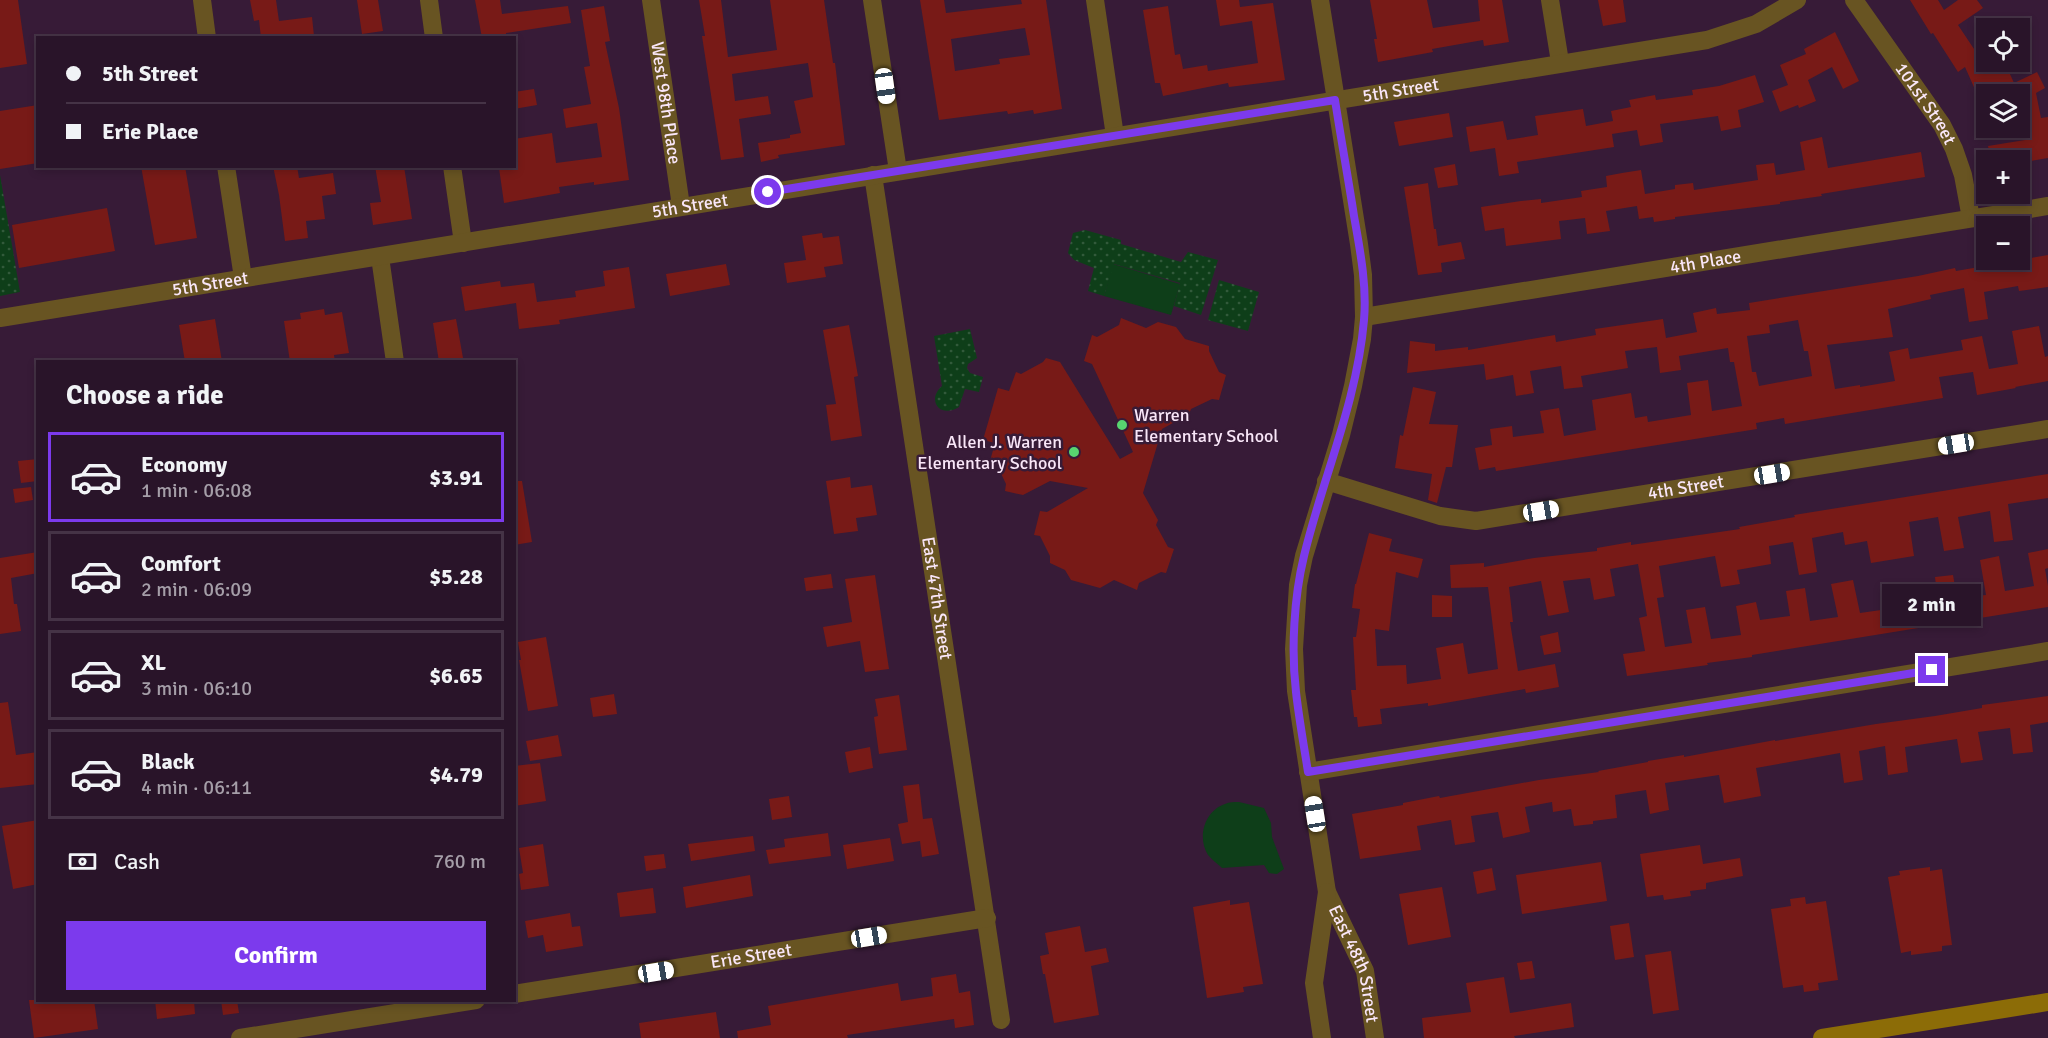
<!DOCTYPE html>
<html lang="en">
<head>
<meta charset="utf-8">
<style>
	:root { --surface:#291429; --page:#352135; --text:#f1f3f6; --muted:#a59ea8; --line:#453346; --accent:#7c3aed }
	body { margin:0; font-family:Signika,sans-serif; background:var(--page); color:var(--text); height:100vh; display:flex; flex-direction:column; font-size:22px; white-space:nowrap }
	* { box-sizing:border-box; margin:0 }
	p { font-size:20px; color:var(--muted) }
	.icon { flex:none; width:33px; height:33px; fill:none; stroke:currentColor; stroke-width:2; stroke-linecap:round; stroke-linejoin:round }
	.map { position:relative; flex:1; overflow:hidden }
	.side { position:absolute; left:36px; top:360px; width:480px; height:642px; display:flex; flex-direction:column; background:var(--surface); border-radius:0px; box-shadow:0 3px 9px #0003,0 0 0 2px var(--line) }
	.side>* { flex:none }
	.banner { position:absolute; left:36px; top:36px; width:480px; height:132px; border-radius:0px; box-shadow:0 3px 9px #0003,0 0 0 2px var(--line); display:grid; align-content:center; height:132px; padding:0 30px; background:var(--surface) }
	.buttons { position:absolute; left:1976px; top:18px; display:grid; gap:12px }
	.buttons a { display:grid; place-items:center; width:54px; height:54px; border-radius:0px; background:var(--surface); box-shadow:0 3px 9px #0003,0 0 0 2px var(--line); font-size:30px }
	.end { position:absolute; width:27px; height:27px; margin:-14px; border:8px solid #7c3aed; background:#fff; box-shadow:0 0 0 3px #fff }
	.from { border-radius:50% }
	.bubble { position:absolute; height:42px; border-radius:0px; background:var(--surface); box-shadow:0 3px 9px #0003,0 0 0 2px var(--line); font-size:20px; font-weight:700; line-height:42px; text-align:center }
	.car { position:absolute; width:18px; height:36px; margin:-18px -9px; border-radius:8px; box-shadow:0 0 4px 2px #0007; background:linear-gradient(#fff 24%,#345 0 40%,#fff 0 76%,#345 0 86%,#fff 0) }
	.banner b { display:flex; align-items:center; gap:21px; height:57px; font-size:22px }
	.banner b+b { border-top:2px solid var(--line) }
	.banner i { width:15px; height:15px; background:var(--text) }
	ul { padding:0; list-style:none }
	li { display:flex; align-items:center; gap:18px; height:90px; margin:0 12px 9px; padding:0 18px; border:3px solid var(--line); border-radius:0px }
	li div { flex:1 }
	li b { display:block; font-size:22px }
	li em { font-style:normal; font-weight:700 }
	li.current { border-color:var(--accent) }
	li>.icon { width:54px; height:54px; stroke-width:1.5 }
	h2 { padding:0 30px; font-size:27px; line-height:72px }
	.pay { display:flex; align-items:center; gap:15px; height:66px; padding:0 30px; font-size:22px }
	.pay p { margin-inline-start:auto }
	.primary-button { display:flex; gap:12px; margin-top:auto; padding:12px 30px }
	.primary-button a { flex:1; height:69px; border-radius:0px; background:var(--accent); color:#fff; font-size:24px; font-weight:700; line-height:69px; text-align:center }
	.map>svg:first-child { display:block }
	.grass { fill:#0e3e19 }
	.park { fill:url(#park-dots) }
	.building { fill:#781a17; fill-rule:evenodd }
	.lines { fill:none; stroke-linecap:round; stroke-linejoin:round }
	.street { stroke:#685422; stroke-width:18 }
	.secondary { stroke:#8c6c07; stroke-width:18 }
	.route { stroke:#7c3aed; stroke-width:8 }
	.poi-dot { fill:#58d570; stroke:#371b37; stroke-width:2 }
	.labels { text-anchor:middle; stroke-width:5; stroke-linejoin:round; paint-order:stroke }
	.street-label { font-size:18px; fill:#f9e6f8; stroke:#371b37 }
	.poi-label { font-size:18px; fill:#f9e6f8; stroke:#371b37; text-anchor:start }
</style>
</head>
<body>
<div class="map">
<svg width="2048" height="1038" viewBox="0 0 2048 1038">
	<defs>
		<pattern id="park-dots" width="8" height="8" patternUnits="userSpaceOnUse" patternTransform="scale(1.5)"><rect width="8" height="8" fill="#0e3e19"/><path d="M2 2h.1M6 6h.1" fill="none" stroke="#325a3b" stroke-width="1.8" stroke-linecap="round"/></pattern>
	</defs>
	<rect width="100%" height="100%" fill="#371b37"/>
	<path class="grass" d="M1113,264L1180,284L1171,315L1104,296Z
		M1239,802L1264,808L1271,823L1272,837L1284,869L1277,874L1269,873L1264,865L1222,868C1218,864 1212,860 1208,855C1197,838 1204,811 1225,804C1229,802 1234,802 1239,802Z"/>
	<path class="park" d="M0,175L20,292L0,296Z
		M1085,230L1121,240V244L1181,262L1188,252L1218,260L1201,315L1174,306L1180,283L1114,264L1104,296L1088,291L1094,268L1074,260L1068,253L1073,233Z
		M1219,280L1259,292L1248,331L1208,320Z
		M970,329L977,358L968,364L967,368L970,373L983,377L979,392L965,389L959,407C940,419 926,400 942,386L934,336Z"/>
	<path class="building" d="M0,0H18L27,64L0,68Z
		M250,0H276L279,21L312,17L314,36L261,38L259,20L254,21Z
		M357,0H378L383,31L362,34Z
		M475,0H500L502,14L568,6L571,23L506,33V38H482Z
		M699,0H721L728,57L777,50L770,0H824L833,63H835L845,145L778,155L779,158L761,162L758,143L790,138V135L801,133L794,101L813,97L808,63L732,74L735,101L768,96L771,114L739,119L744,157L721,160L702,36H705Z
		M920,0H944L946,13L1022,4L1021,0H1046L1062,109L1034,114L1033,110L1008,114L1007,111L939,120ZM1025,28L1030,55L999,59L1000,64L955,71L951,39Z
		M1216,0H1239L1240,7L1273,3L1285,80L1229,87L1228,83L1163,96L1160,83H1155L1143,10L1168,6L1175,55L1180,54L1183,69L1207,65L1208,71L1258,63L1252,21L1220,26Z
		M1370,0H1427L1433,28L1480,21L1478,0H1502L1509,42L1484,46L1483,40L1432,49L1433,52L1378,62L1374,39H1377Z
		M1598,0H1623L1626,22L1603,26Z
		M1910,0H1938L1944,10L1958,0H1977L1983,8L1958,25L1986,67L1989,65L1991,69L2005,63L2014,83L2037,72L2045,88L2036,93L2041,118L2048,117V158L2019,163V160H1991L1988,146L2025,140L2019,94H1977L1965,67L1958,72L1933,33L1931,34Z
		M604,6L610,41L605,42L619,108L629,180L594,185V182L559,187L560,193L504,203L499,168L514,166V139L552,133L556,163L602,157L597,123L566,128L563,109L591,104L584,67L590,66L581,10Z
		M1835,32L1859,81L1843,89L1832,67L1808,80L1816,101L1799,108L1798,105L1780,112L1772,91L1788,85L1780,65L1806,54L1804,49Z
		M1755,75L1764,102L1738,110L1741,127L1721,131L1718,116L1660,124L1663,142L1640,146L1637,130L1612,134L1614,147L1517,162L1519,173L1499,176L1495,148L1470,152L1466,127L1503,121L1507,140L1538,135L1535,116L1583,109L1586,126L1613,121L1611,111L1631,107L1629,100L1655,95L1656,100L1693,95L1692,90L1719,86Z
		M534,89L537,105L514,109V92Z
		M38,105V163L0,169V111Z
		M1449,113L1453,137L1399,146L1394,122Z
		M1822,137L1828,168L1921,152L1925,177L1821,194L1822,196L1780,202V204L1675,217V219L1654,222L1653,217L1639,219L1637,206L1606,211L1610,231L1587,234L1585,218L1559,221L1561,239L1506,246L1504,228L1485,231L1481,207L1521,201L1541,199V203L1582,197L1581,191L1607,187L1606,176L1622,173L1641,170L1645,194L1675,189V185L1693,183L1694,190L1758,180L1756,165L1774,163L1776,175L1805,170L1800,142Z
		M1455,164L1458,185L1438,188L1434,168Z
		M141,166H185L197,238L155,245Z
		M273,166H297L299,178L333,173L336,194L322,196L325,219L306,221L308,238L285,241L279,195Z
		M375,166H404L412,219L373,225L370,203L381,202Z
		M1428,183L1434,229H1436L1438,246L1461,242L1465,259L1441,263L1442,272L1418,275L1404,187Z
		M107,208L115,251L19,268L12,225Z
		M822,233L823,238L839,236L843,264L824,267L826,277L787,283L784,263L806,260L802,236Z
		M2048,255V287L2019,291L2018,286L1984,292L1988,319L1969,322L1964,288L1930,295L1931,299L1888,309L1893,337L1827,345L1835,389L1860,385V387L1895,381L1889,352L1908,348L1910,359L1963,350L1961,340L1982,336L1989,369L2018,364L2012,331L2039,326L2045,357L2048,356V381L2015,387L2016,388L1977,395L1973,372L1939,377L1943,398L1785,424L1784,418L1756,423L1757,429L1496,471L1495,467L1479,470L1475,448L1492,445L1490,429L1512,426L1513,437L1544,433L1540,411L1559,408L1564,436L1596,430L1592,400L1631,393L1635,418L1647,416L1648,422L1691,415L1687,383L1708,380L1712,411L1742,406L1734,362H1730L1728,348L1679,356L1681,370L1660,373L1657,347L1625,351L1628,368L1581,376L1583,387L1564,389L1561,366L1530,371L1534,393L1516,396L1513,375L1486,380L1484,364L1407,373L1410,341L1435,344V351L1468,347V350L1555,335L1556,342L1596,335L1595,329L1663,319L1666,338L1697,332L1693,313L1716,308L1717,314L1750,310L1749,303L1918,276L1955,268L1956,271ZM1798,320L1804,351H1808L1812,376L1759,386L1756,372H1752L1747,336L1770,333L1769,325Z
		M726,264L730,285L670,296L666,274Z
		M629,267L635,308L559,320L560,324L519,329L516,303L465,311L461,287L500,281L501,287L534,283L537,302L576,297L575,291L605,286L603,271Z
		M324,309L325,315L342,312L349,353L334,355L335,362H290L284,321L301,319L300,313Z
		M1121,318L1146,328L1158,322L1176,327L1185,339L1209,346V351L1219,372L1226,375L1219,400L1212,399L1191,409L1189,414L1162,429L1143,493L1158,520L1156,525L1168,547L1174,549L1166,573L1161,572L1139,583L1137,590L1114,580L1100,588L1071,580L1065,570L1050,563V556L1040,536L1034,535L1040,511L1047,512L1088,488L1050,481L1023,495L1005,491L1006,484L996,463L990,461L995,443L983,440L998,388L1009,391L1016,372L1021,374L1043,362L1046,358L1060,362L1120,459L1133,452L1092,364L1084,361L1092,335L1097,337L1119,325Z
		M215,319L222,362H185L179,325Z
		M456,319L463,358L439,362L433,323Z
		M849,325L858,376L854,377L862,436L831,441L826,405L836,404L823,330Z
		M1413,387L1436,392L1429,424L1458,425L1452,467H1446L1437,503L1428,500L1432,474L1395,468L1400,435L1403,436Z
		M38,459V481L21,483L18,461Z
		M2048,474V498L2008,504L2013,540L1994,542L1990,511L1958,517L1964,548L1944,551L1938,517L1909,522L1914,556L1871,563L1867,541L1845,545L1843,532L1812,538L1817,572L1799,575L1793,542L1769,546L1771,564L1737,570L1740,584L1721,587L1715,556L1659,566L1664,597L1657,598L1665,647L1692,643L1686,610L1705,607L1711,639L1741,635L1736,606L1756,602L1760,620L1790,616L1786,591L1805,588L1810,621L1838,617L1831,584L1853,580L1860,613L1888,609L1883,584L1904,582L1909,607L1938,602L1935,577L1953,575L1957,598L1986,595L1980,560L1999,556L2005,591L2034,586L2028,553L2048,549V568L2045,569L2048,586V607L1752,655V657L1707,663L1708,665L1627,676L1623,654L1645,651L1639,618L1647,616L1638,564L1610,569L1615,596L1594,600L1590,578L1563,581L1569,612L1548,616L1541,581L1509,587L1513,622H1510L1518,671L1555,664L1559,687L1526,693L1525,689L1428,706V703L1380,709L1382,724L1358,727L1357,717H1354L1351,690H1356L1353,637H1356L1360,609L1352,608L1355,584H1356L1369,533L1392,539L1389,551L1423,559L1418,578L1396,572L1389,631L1375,629L1377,666L1406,665L1407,684L1441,679L1436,648L1463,643L1468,674L1498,669L1488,587L1451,588L1450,565L1484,563V567L1534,558L1597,551V548L1631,542V545L1740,529L1739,527L1795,517L1794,515Z
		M850,477L851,488L872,485L877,515L856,518L858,531L834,534L826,481Z
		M514,481H522L532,542L514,545Z
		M31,487L33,500L15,503L13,489Z
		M38,552V573L11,578L14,604H17L21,631L0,634V558Z
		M831,574L833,588L806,591L804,578Z
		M875,575L889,669L865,672L860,641L827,647L823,627L852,622L845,579Z
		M1432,595L1452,596V617H1432Z
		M1558,632L1561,652L1544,655L1540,636Z
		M546,637L558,706L528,711L519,660H521L518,642Z
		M614,694L617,714L593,717L590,698Z
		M899,695L907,750L879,754L874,717L878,716L875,699Z
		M2048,696V722L2030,725L2033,752L2013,754L2010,728L1978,732L1983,760L1961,763L1957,739L1905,747L1908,772L1888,775L1885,746L1859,751L1863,780L1844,783L1840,753L1756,768L1761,796L1724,803L1719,775L1665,783L1669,810L1650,814L1646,790L1615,795L1617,818L1593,821V824L1574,826L1571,809L1553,812L1552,802L1525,807L1530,832L1503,838L1498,812L1471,816L1475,842L1455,845L1451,820L1417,826L1421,850L1360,859L1352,814L1403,805V803L1439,796L1440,798L1539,780L1599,772L1598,771L1648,762V761L1684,755V757L1775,740V741L1876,724L1935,716L1982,708V705Z
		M8,702L16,755L38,752V784L0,788V703Z
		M558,735L562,756L530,761L526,741Z
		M870,747L873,768L849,773L845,752Z
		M540,763L546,801L514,806V766Z
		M919,784L923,819L932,818L939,854L922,857L920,841L902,844L898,824L908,822L903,786Z
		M789,796L792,817L772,820L769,799Z
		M38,820V884L13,889L2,826Z
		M828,833L831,856L769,864L766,850L785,847L784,839Z
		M753,836L755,851L691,861L688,844Z
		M890,838L894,861L847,869L843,845Z
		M543,844L549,886L521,890L519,874L523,873L519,848Z
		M1700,845L1703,864L1740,858L1743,876L1706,883V889L1690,891L1691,896L1664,900L1663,895L1647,897L1640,854Z
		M664,854L666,868L646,871L644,856Z
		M1601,862L1607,901L1522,914L1516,875Z
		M1930,867V871L1942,869L1952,945L1942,946V951L1911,955V951L1901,953L1888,877L1900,875L1899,871Z
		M1492,868L1496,890L1477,894L1473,872Z
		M750,875L753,896L686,908L683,887Z
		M1442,887L1451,937L1408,945L1399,894Z
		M653,888L656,913L620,917L617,893Z
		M1805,897L1806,904L1826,901L1838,980L1818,983L1819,990L1804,992L1803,985L1783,988L1771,909L1791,906L1790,899Z
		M1230,900V905L1249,902L1263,984L1243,987L1244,992L1207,998L1193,907Z
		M570,913L572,927L580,926L583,946L546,952L543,935L528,938L525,921Z
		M1629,923L1634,957L1615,960L1610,926Z
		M1080,926L1085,952L1106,948L1109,962L1091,966L1099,1015L1054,1023L1045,974H1043L1040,956L1049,954L1045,933Z
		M1671,951L1679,1010L1653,1014L1645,955Z
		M1532,961L1535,978L1520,980L1517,963Z
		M956,974L959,993L970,991L974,1025L955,1028L954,1019L847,1035L848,1038H738L737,1031L771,1025L768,1006L898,983L901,1001L933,996L931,978Z
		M1504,977L1510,1013L1571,1003L1574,1027L1514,1036L1515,1038H1424L1422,1018L1471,1012L1466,983Z
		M29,1000H94L98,1029L34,1038Z
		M155,1000H194L195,1014L157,1019Z
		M221,1000H237L239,1013L223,1015Z
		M716,1012L720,1038H641L639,1023Z"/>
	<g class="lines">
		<g class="street">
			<path d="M202,0L207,38"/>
			<path d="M429,0L434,38"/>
			<path id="s1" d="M651,0L681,206"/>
			<path d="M872,0L898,171"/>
			<path d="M1095,0L1115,136"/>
			<path id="s2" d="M1320,0L1359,244L1363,275L1364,317L1362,339L1353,386L1341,435L1304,556L1298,585L1294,649L1296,691L1327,892L1365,971L1375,1038"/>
			<path d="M1550,0L1560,62"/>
			<path id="s3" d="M1854,0L1942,125L1954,149L1963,175L1971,218"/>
			<path d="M226,166L243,278"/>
			<path d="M452,166L463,243"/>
			<path id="s4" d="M873,175L1001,1020"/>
			<path d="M380,257L395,362"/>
			<path id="s5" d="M1364,317L2048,206"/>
			<path id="s6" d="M0,318L1707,40L1756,24L1797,0"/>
			<path id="s7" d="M1326,481L1440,516L1476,521L2048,429"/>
			<path d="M1308,772L2048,651"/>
			<path id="s8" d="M514,994L987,918"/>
			<path d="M240,1038L476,1000"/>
			<path d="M1322,1038L1314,983L1327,892"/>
		</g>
		<path class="secondary" d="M1822,1038L2048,1002"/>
	</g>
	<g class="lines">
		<path class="route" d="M768,192L1335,100C1341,139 1348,177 1354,216C1360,250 1367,285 1364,320C1357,402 1323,477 1304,556C1294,597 1291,650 1296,692C1299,719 1304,746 1308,772L1932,670"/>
	</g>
	<g class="poi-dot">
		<circle cx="1122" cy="425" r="6"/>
		<circle cx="1074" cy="452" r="6"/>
	</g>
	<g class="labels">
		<g class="street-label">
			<text dy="6" stroke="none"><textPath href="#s6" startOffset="1419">5th Street</textPath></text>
			<text dy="6" stroke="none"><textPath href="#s1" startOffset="104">West 98th Place</textPath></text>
			<text dy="6" stroke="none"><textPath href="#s3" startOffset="126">101st Street</textPath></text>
			<text dy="6" stroke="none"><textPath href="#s6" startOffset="699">5th Street</textPath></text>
			<text dy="6" stroke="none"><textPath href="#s5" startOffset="346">4th Place</textPath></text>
			<text dy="6" stroke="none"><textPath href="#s6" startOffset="213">5th Street</textPath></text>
			<text dy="6" stroke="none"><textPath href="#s7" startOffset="368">4th Street</textPath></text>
			<text dy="6" stroke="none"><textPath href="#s4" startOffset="428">East 47th Street</textPath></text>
			<text dy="6" stroke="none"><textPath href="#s8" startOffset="240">Erie Street</textPath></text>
			<text dy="6" stroke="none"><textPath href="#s2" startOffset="984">East 48th Street</textPath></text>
		</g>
		<g class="poi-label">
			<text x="1134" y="421">Warren<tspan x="1134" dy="21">Elementary School</tspan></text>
			<text x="1062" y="448" text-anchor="end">Allen J. Warren<tspan x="1062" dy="21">Elementary School</tspan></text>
		</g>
	</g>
</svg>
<div class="buttons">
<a><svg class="icon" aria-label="locate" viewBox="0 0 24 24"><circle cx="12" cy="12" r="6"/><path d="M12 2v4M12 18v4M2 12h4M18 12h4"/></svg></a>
<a><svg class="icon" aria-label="layers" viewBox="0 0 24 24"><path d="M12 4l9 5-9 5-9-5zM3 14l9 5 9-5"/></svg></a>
<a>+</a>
<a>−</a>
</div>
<i class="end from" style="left:768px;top:192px"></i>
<i class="end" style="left:1932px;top:670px"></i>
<div class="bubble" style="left:1882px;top:584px;width:99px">2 min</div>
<i class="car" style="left:885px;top:86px;rotate:172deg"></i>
<i class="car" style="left:1956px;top:444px;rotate:261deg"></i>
<i class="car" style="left:1772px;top:474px;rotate:81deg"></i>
<i class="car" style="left:1541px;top:511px;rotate:81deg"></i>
<i class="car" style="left:1315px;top:814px;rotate:351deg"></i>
<i class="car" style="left:869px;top:937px;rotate:81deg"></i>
<i class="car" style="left:656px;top:972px;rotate:81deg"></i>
<div class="banner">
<b><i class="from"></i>5th Street</b>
<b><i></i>Erie Place</b>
</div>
<section class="side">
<h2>Choose a ride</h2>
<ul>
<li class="current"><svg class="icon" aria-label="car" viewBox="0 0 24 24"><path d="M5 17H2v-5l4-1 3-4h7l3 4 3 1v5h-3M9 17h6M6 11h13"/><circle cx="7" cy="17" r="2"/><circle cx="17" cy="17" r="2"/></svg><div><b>Economy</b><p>1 min · 06:08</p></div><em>$3.91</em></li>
<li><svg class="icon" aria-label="car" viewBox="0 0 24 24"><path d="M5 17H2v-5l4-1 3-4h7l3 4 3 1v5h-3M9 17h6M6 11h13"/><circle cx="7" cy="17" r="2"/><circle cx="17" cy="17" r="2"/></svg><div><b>Comfort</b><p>2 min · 06:09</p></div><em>$5.28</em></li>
<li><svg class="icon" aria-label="car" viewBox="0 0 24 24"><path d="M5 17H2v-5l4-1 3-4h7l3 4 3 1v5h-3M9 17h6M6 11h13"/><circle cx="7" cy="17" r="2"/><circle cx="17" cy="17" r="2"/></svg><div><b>XL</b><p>3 min · 06:10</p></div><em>$6.65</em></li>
<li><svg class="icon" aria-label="car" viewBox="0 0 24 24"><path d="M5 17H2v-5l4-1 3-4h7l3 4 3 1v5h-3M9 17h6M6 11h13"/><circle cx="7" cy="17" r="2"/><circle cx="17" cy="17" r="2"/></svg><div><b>Black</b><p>4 min · 06:11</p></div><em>$4.79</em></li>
</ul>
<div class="pay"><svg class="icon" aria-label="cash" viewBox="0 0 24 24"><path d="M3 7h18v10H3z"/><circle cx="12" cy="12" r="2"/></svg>Cash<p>760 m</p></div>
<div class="primary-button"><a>Confirm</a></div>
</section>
</div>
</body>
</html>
